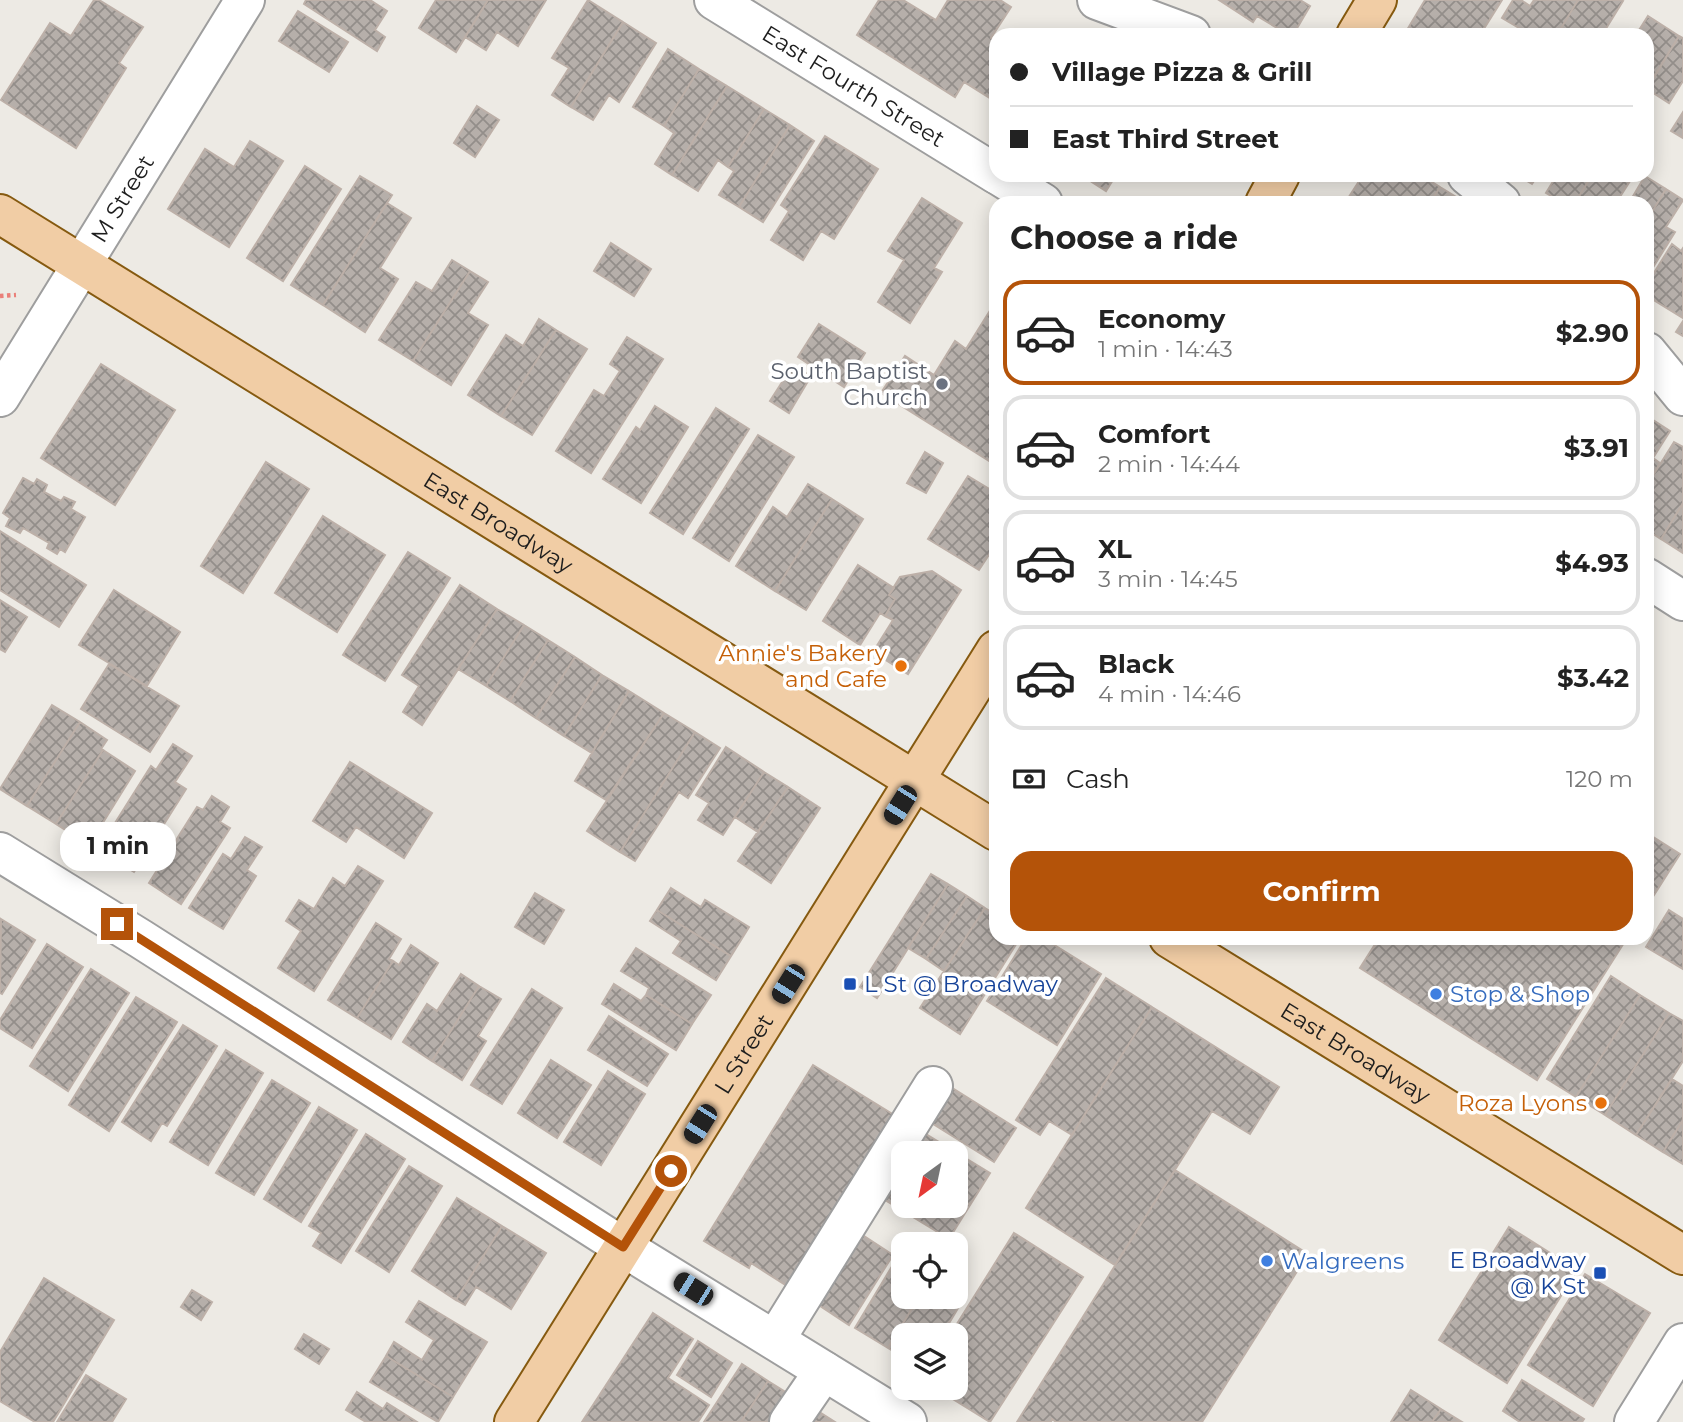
<!DOCTYPE html>
<html lang="en">
<head>
<meta charset="utf-8">
<style>
	:root { --surface:#fff; --page:#f2f2f2; --text:#222; --muted:#767676; --line:#e0e0e0; --accent:#b45309 }
	body { margin:0; font-family:Montserrat,sans-serif; background:var(--page); color:var(--text); height:100vh; display:flex; flex-direction:column; font-size:26px; white-space:nowrap }
	* { box-sizing:border-box; margin:0 }
	p { font-size:23px; color:var(--muted) }
	.icon { flex:none; width:38px; height:38px; fill:none; stroke:currentColor; stroke-width:2; stroke-linecap:round; stroke-linejoin:round }
	.map { position:relative; flex:1; overflow:hidden }
	.sheet { position:absolute; left:989px; top:196px; width:665px; height:749px; display:flex; flex-direction:column; background:var(--surface); border-radius:21px; box-shadow:0 4px 18px #0003 }
	.sheet>* { flex:none }
	.guide { position:absolute; left:989px; top:28px; width:665px; height:154px; border-radius:21px; box-shadow:0 4px 18px #0003; display:grid; align-content:center; height:154px; padding:0 21px; background:var(--surface) }
	.needle { width:46px; rotate:213deg }
	.tools { position:absolute; left:891px; top:1141px; display:grid; gap:14px }
	.tools a { display:grid; place-items:center; width:77px; height:77px; border-radius:14px; background:var(--surface); box-shadow:0 4px 18px #0003; font-size:35px }
	.end { position:absolute; width:32px; height:32px; margin:-16px; border:9px solid #b45309; background:#fff; box-shadow:0 0 0 4px #fff }
	.from { border-radius:50% }
	.bubble { position:absolute; height:49px; border-radius:21px; background:var(--surface); box-shadow:0 4px 18px #0003; font-size:23px; font-weight:700; line-height:49px; text-align:center }
	.car { position:absolute; width:21px; height:42px; margin:-21px -10px; border-radius:9px; box-shadow:0 0 5px 2px #0007; background:linear-gradient(#222 24%,#8ab4d8 0 40%,#222 0 76%,#8ab4d8 0 86%,#222 0) }
	.guide b { display:flex; align-items:center; gap:24px; height:66px; font-size:26px }
	.guide b+b { border-top:2px solid var(--line) }
	.guide i { width:18px; height:18px; background:var(--text) }
	ul { padding:0; list-style:none }
	li { display:flex; align-items:center; gap:21px; height:105px; margin:0 14px 10px; padding:0 7px; border:4px solid var(--line); border-radius:21px }
	li div { flex:1 }
	li b { display:block; font-size:26px }
	li em { font-style:normal; font-weight:700 }
	li.active { border-color:var(--accent) }
	li>.icon { width:63px; height:63px; stroke-width:1.5 }
	h2 { padding:0 21px; font-size:32px; line-height:84px }
	.pay { display:flex; align-items:center; gap:18px; height:77px; padding:0 21px; font-size:26px }
	.pay p { margin-inline-start:auto }
	.button { display:flex; gap:14px; margin-top:auto; padding:14px 21px }
	.button a { flex:1; height:80px; border-radius:21px; background:var(--accent); color:#fff; font-size:28px; font-weight:700; line-height:80px; text-align:center }
	.map>svg:first-child { display:block }
	.building { fill:url(#building-cross-hatch); stroke:#bdb0a8; stroke-width:2 }
	.lines { fill:none; stroke-linecap:round; stroke-linejoin:round }
	.minor-casing { stroke:#9e9e9e; stroke-width:42 }
	.major-casing { stroke:#865a10; stroke-width:42 }
	.path { stroke:#ea7f78; stroke-width:4.5; stroke-dasharray:3.5 3.5; stroke-linecap:butt }
	.minor { stroke:#fff; stroke-width:38 }
	.major { stroke:#f1cda5; stroke-width:38 }
	.route { stroke:#b45309; stroke-width:9 }
	.worship-dot { fill:#6b7280; stroke:#fff; stroke-width:2.5 }
	.food-dot { fill:#e8710a; stroke:#fff; stroke-width:2.5 }
	.transit-dot { fill:#1a4fb4; stroke:#fff; stroke-width:2.5 }
	.shop-dot { fill:#3f7fe0; stroke:#fff; stroke-width:2.5 }
	.labels { text-anchor:middle; stroke-width:7; stroke-linejoin:round; paint-order:stroke }
	.street-label { font-size:23px; fill:#1d1d1d; stroke:#fff }
	.worship-label { font-size:23px; fill:#5b616d; stroke:#fff; text-anchor:end }
	.food-label { font-size:23px; fill:#c56008; stroke:#fff; text-anchor:end }
	.transit-label { font-size:23px; fill:#164399; stroke:#fff; text-anchor:start }
	.shop-label { font-size:23px; fill:#366cbe; stroke:#fff; text-anchor:start }
</style>
</head>
<body>
<div class="map">
<svg width="1683" height="1422" viewBox="0 0 1683 1422">
	<defs>
		<pattern id="building-cross-hatch" width="8" height="8" patternUnits="userSpaceOnUse" patternTransform="scale(1.75)"><rect width="8" height="8" fill="#b6afaa"/><path d="M0 0l8 8M0 8l8-8" fill="none" stroke="#938e8a"/></pattern>
	</defs>
	<rect width="100%" height="100%" fill="#edeae4"/>
	<path class="building" d="M94,0H99L143,27L119,63L126,68L76,148L1,100L50,23L71,36Z
		M306,0H370L387,11L375,30L385,37L377,51L304,4Z
		M436,0H488L456,52L419,28Z
		M488,0H546L518,46L497,32L486,50L465,37Z
		M588,0L623,22L571,107L552,95L569,68L552,58Z
		M879,0H903L936,20L948,0H1000L1011,7L991,38L996,41V102L964,82L955,97L857,35Z
		M1219,0H1300L1310,6L1293,35H1289L1257,16L1253,22Z
		M1425,0H1502L1480,35H1404Z
		M1513,0H1521L1530,6L1534,0H1578L1557,35H1531L1502,18Z
		M1578,0H1621L1623,1L1602,35H1557Z
		M298,11L348,42L329,72L279,41Z
		M1648,16L1679,36L1653,78L1647,74V35H1636Z
		M623,22L656,43L619,102L609,95L593,120L571,107Z
		M1484,28L1495,35H1480Z
		M1679,36L1683,38V81L1669,103L1647,89Z
		M668,49L699,69L664,126L633,107Z
		M699,69L727,86L672,175L655,164L674,133L664,126Z
		M727,86L764,109L728,167L718,160L698,191L672,175Z
		M477,106L499,120L475,157L454,143Z
		M764,109L790,125L739,207L719,195L734,171L728,167Z
		M1683,112V138L1671,131Z
		M790,125L814,141L763,222L739,207Z
		M825,136L878,169L834,239L821,231L803,260L771,240L789,211L781,205Z
		M250,141L283,161L229,247L168,209L205,149L234,167Z
		M305,166L341,189L283,281L247,258Z
		M1081,175H1116L1106,191Z
		M1363,175H1421L1440,187L1430,203H1345Z
		M1517,175H1538L1532,184Z
		M1557,175H1592L1575,203H1563L1546,193Z
		M1592,175H1619L1630,181L1616,203H1575Z
		M360,176L392,195L323,305L291,285Z
		M1645,176L1666,189L1647,220V203H1629Z
		M1440,187L1466,203H1430Z
		M1666,189L1683,200L1666,227L1675,232L1647,277V220Z
		M922,198L962,223L934,268L942,272L910,323L878,302L904,260L888,251Z
		M387,203L411,218L380,268L398,279L365,332L323,305Z
		M611,243L651,269L634,296L594,271Z
		M1672,244L1681,251L1683,248V318L1647,296V284Z
		M452,260L470,271L413,361L379,340L416,282L432,291Z
		M470,271L488,282L468,313L488,325L451,385L413,361Z
		M996,301V451L989,461L881,393L905,356L934,375L955,341L966,349Z
		M539,319L556,330L501,416L468,395L506,335L523,346Z
		M1683,321V336L1676,332Z
		M819,324L865,353L844,387L798,357Z
		M556,330L587,349L532,435L501,416Z
		M627,337L663,359L591,473L556,451L594,390L604,396L620,371L610,364Z
		M101,364L175,410L115,505L41,458Z
		M793,365L811,376L789,413L770,401Z
		M655,406L688,427L641,503L603,479L636,427L640,430Z
		M716,408L749,429L683,534L650,513Z
		M1650,418L1670,431L1653,458L1660,463L1647,485V423Z
		M758,435L794,457L729,561L693,538Z
		M1674,442L1683,447V503L1661,539L1647,530V485Z
		M925,452L943,463L926,493L907,483Z
		M266,462L309,489L243,593L201,566Z
		M968,476L996,493V544L979,570L928,539Z
		M23,478L34,484L37,479L47,485L44,492L61,501L64,497L75,502L71,509L85,517L65,552L60,549L57,554L47,548L49,543L23,528L20,533L6,526L10,518L3,513Z
		M808,484L832,499L775,591L736,566L773,507L787,517Z
		M832,499L863,519L806,610L775,591Z
		M1683,503V553L1661,539Z
		M323,516L385,555L337,632L275,593Z
		M0,531L86,585L59,627L0,590Z
		M408,552L450,578L385,681L343,655Z
		M858,565L894,588L889,595L895,599L885,616L880,613L860,645L823,621Z
		M932,571L961,590L908,674L873,652L893,620L885,616L895,599L889,595L900,577Z
		M460,585L497,609L422,725L403,712L419,686L402,675Z
		M114,590L180,632L147,686L79,645Z
		M0,600L27,617L5,652L0,649Z
		M497,609L524,625L486,686L458,669Z
		M524,625L548,640L510,701L486,686Z
		M548,640L575,657L536,718L510,701Z
		M575,657L602,675L564,736L536,718Z
		M109,664L179,706L150,752L81,709Z
		M602,675L629,691L592,753L564,736Z
		M629,691L664,713L606,800L575,781Z
		M52,705L80,722L27,806L0,789Z
		M664,713L695,732L620,852L587,831Z
		M80,722L107,740L101,749L103,750L56,824L27,806Z
		M695,732L720,748L688,798L679,792L635,861L620,852Z
		M173,744L192,756L175,782L186,789L134,872L98,850L151,766L156,770Z
		M726,747L764,772L723,835L698,820L709,803L696,795Z
		M103,750L135,771L89,845L56,824Z
		M350,762L432,813L404,858L356,827L346,842L313,821Z
		M764,772L788,787L758,832L735,817Z
		M788,787L820,808L771,883L738,861Z
		M212,796L229,807L220,822L230,828L181,904L149,883L197,807L203,810Z
		M1647,833L1680,854L1647,906Z
		M245,837L262,847L247,870L256,876L223,929L189,908L223,854L231,859Z
		M358,866L383,881L314,991L278,968L301,931L286,921L299,900L314,909L333,878L345,886Z
		M931,874L948,884L877,998L860,987Z
		M948,884L967,896L926,959L908,948Z
		M671,888L701,907L705,900L749,927L731,956L657,910Z
		M535,893L564,910L544,944L515,927Z
		M967,896L985,908L944,971L926,959Z
		M985,908L996,915V938H1020L960,1034L920,1008Z
		M657,910L731,956L716,980L673,953L681,941L650,921Z
		M1669,910L1683,919V969L1646,947Z
		M1,919L35,940L2,994L0,993Z
		M376,923L401,939L389,959L393,961L357,1018L328,1000Z
		M1026,938H1043L1101,974L1057,1045L987,1001Z
		M1379,938H1627L1537,1080L1360,968Z
		M47,944L83,967L32,1048L0,1028V1020Z
		M411,945L438,963L391,1039L357,1018L393,961L399,965Z
		M636,948L711,995L692,1024L646,995L649,988L621,971Z
		M91,969L129,993L68,1091L30,1066Z
		M461,974L479,986L432,1061L403,1042L427,1004L437,1011Z
		M1611,976L1640,995L1576,1097L1547,1079Z
		M1106,978L1152,1007L1072,1135L1049,1121L1040,1135L1016,1120Z
		M614,984L641,1001L646,995L692,1024L676,1050L602,1004Z
		M479,986L501,999L478,1036L486,1041L462,1080L432,1061Z
		M532,989L562,1008L502,1104L471,1085Z
		M1640,995L1669,1013L1605,1115L1576,1097Z
		M136,997L177,1022L109,1131L69,1105Z
		M1152,1007L1279,1087L1250,1134L1212,1111L1115,1265L1026,1208Z
		M1669,1013L1683,1021V1061L1636,1135L1605,1115Z
		M609,1016L668,1054L647,1086L588,1050Z
		M183,1025L217,1046L167,1126L162,1123L151,1141L122,1122Z
		M226,1050L263,1073L208,1165L170,1142Z
		M551,1060L591,1085L557,1138L518,1113Z
		M813,1065L899,1118L792,1289L751,1263L749,1268L704,1241Z
		M608,1071L645,1094L601,1165L564,1142Z
		M1672,1079L1683,1086V1120L1663,1152L1636,1135Z
		M272,1080L310,1103L254,1195L216,1173Z
		M946,1084L1016,1128L994,1162L925,1119Z
		M319,1107L357,1130L301,1222L264,1199Z
		M1683,1120V1164L1663,1152Z
		M921,1131L990,1173L970,1205L956,1196V1153H907Z
		M366,1134L405,1159L341,1263L313,1246L321,1233L309,1226Z
		M903,1164V1206H956V1196L970,1205L949,1239L880,1197Z
		M409,1166L442,1186L389,1272L356,1251Z
		M1175,1170L1308,1254L1202,1422H1056L1052,1419L1051,1422H1017Z
		M457,1198L502,1226L456,1300L412,1271Z
		M502,1226L546,1253L511,1309L476,1287L465,1305L456,1300Z
		M1509,1227L1577,1270L1507,1383L1439,1340Z
		M858,1232L893,1255L849,1325L814,1302Z
		M1014,1233L1083,1277L990,1422L935,1388H956V1335H950Z
		M897,1258L903,1261V1297H919L888,1348L855,1328Z
		M1585,1274L1650,1313L1593,1406L1528,1365Z
		M44,1278L114,1320L53,1422H35L0,1401V1352Z
		M192,1290L212,1302L201,1320L181,1307Z
		M956,1293L964,1298L942,1335H903V1357L888,1348L919,1297H956Z
		M419,1301L487,1342L453,1397L386,1356L394,1342L422,1360L434,1340L406,1322Z
		M653,1313L693,1339L668,1378L709,1405L698,1422H582Z
		M304,1334L329,1349L319,1364L295,1349Z
		M698,1341L732,1363L711,1397L677,1375Z
		M386,1356L453,1397L438,1422L370,1382Z
		M742,1364L768,1381L741,1422H704Z
		M86,1375L126,1399L112,1422H57Z
		M1522,1380L1584,1419L1582,1422H1520L1503,1411Z
		M768,1381L792,1396L774,1422H741Z
		M1411,1390L1441,1409L1432,1422H1391Z
		M357,1392L383,1409L387,1403L417,1422H366L346,1410Z
		M810,1406L835,1422H800Z
		M1441,1409L1462,1422H1432Z"/>
	<g class="lines">
		<g class="minor-casing">
			<g id="minor">
				<path id="s1" d="M714,0L996,174"/>
				<path d="M1097,0L1191,35"/>
				<path d="M998,175L1043,203"/>
				<path d="M1467,175L1501,203"/>
				<path d="M1647,352L1683,396"/>
				<path id="s2" d="M0,397L245,0"/>
				<path d="M1647,578L1683,601"/>
				<path d="M0,852L141,939L623,1247L907,1422"/>
				<path d="M775,1340L933,1086"/>
				<path d="M789,1422L824,1371"/>
				<path d="M1634,1422L1683,1343"/>
			</g>
		</g>
		<g class="major-casing">
			<g id="major">
				<path d="M1356,35L1377,0"/>
				<path d="M1265,203L1280,175"/>
				<path id="s3" d="M0,214L996,831"/>
				<path id="s4" d="M1169,938L1683,1255"/>
				<path id="s5" d="M514,1422L996,650"/>
			</g>
		</g>
		<path class="path" d="M0,296L16,295"/>
		<use href="#minor" class="minor"/>
		<use href="#major" class="major"/>
	</g>
	<g class="lines">
		<path class="route" d="M117,924L623,1247L671,1171"/>
	</g>
	<circle class="worship-dot" cx="942" cy="384" r="7"/>
	<g class="food-dot">
		<circle cx="901" cy="666" r="7"/>
		<circle cx="1601" cy="1103" r="7"/>
	</g>
	<g class="transit-dot">
		<rect x="843" y="977" width="14" height="14" rx="3.5"/>
		<rect x="1593" y="1266" width="14" height="14" rx="3.5"/>
	</g>
	<g class="shop-dot">
		<circle cx="1436" cy="994" r="7"/>
		<circle cx="1267" cy="1261" r="7"/>
	</g>
	<g class="labels">
		<g class="street-label">
			<text dy="8" stroke="none"><textPath href="#s1" startOffset="164">East Fourth Street</textPath></text>
			<text dy="8" stroke="none"><textPath href="#s2" startOffset="233">M Street</textPath></text>
			<text dy="8" stroke="none"><textPath href="#s3" startOffset="586">East Broadway</textPath></text>
			<text dy="8" stroke="none"><textPath href="#s4" startOffset="219">East Broadway</textPath></text>
			<text dy="8" stroke="none"><textPath href="#s5" startOffset="434">L Street</textPath></text>
		</g>
		<g class="worship-label">
			<text x="928" y="379">South Baptist<tspan x="928" dy="26">Church</tspan></text>
		</g>
		<g class="food-label">
			<text x="887" y="661">Annie's Bakery<tspan x="887" dy="26">and Cafe</tspan></text>
			<text x="1587" y="1111">Roza Lyons</text>
		</g>
		<g class="transit-label">
			<text x="864" y="992">L St @ Broadway</text>
			<text x="1586" y="1268" text-anchor="end">E Broadway<tspan x="1586" dy="26">@ K St</tspan></text>
		</g>
		<g class="shop-label">
			<text x="1450" y="1002">Stop &amp; Shop</text>
			<text x="1281" y="1269">Walgreens</text>
		</g>
	</g>
</svg>
<div class="tools">
<a><svg class="needle" viewBox="-14 -14 28 28"><path d="M0-13l5 13h-10z" fill="#e53935"/><path d="M0 13l5-13h-10z" fill="#767676"/></svg></a>
<a><svg class="icon" aria-label="locate" viewBox="0 0 24 24"><circle cx="12" cy="12" r="6"/><path d="M12 2v4M12 18v4M2 12h4M18 12h4"/></svg></a>
<a><svg class="icon" aria-label="layers" viewBox="0 0 24 24"><path d="M12 4l9 5-9 5-9-5zM3 14l9 5 9-5"/></svg></a>
</div>
<i class="end from" style="left:671px;top:1171px"></i>
<i class="end" style="left:117px;top:924px"></i>
<div class="bubble" style="left:60px;top:822px;width:116px">1 min</div>
<i class="car" style="left:900px;top:805px;rotate:212deg"></i>
<i class="car" style="left:788px;top:984px;rotate:212deg"></i>
<i class="car" style="left:700px;top:1124px;rotate:212deg"></i>
<i class="car" style="left:693px;top:1289px;rotate:302deg"></i>
<div class="guide">
<b><i class="from"></i>Village Pizza &amp; Grill</b>
<b><i></i>East Third Street</b>
</div>
<section class="sheet">
<h2>Choose a ride</h2>
<ul>
<li class="active"><svg class="icon" aria-label="car" viewBox="0 0 24 24"><path d="M5 17H2v-5l4-1 3-4h7l3 4 3 1v5h-3M9 17h6M6 11h13"/><circle cx="7" cy="17" r="2"/><circle cx="17" cy="17" r="2"/></svg><div><b>Economy</b><p>1 min · 14:43</p></div><em>$2.90</em></li>
<li><svg class="icon" aria-label="car" viewBox="0 0 24 24"><path d="M5 17H2v-5l4-1 3-4h7l3 4 3 1v5h-3M9 17h6M6 11h13"/><circle cx="7" cy="17" r="2"/><circle cx="17" cy="17" r="2"/></svg><div><b>Comfort</b><p>2 min · 14:44</p></div><em>$3.91</em></li>
<li><svg class="icon" aria-label="car" viewBox="0 0 24 24"><path d="M5 17H2v-5l4-1 3-4h7l3 4 3 1v5h-3M9 17h6M6 11h13"/><circle cx="7" cy="17" r="2"/><circle cx="17" cy="17" r="2"/></svg><div><b>XL</b><p>3 min · 14:45</p></div><em>$4.93</em></li>
<li><svg class="icon" aria-label="car" viewBox="0 0 24 24"><path d="M5 17H2v-5l4-1 3-4h7l3 4 3 1v5h-3M9 17h6M6 11h13"/><circle cx="7" cy="17" r="2"/><circle cx="17" cy="17" r="2"/></svg><div><b>Black</b><p>4 min · 14:46</p></div><em>$3.42</em></li>
</ul>
<div class="pay"><svg class="icon" aria-label="cash" viewBox="0 0 24 24"><path d="M3 7h18v10H3z"/><circle cx="12" cy="12" r="2"/></svg>Cash<p>120 m</p></div>
<div class="button"><a>Confirm</a></div>
</section>
</div>
</body>
</html>
